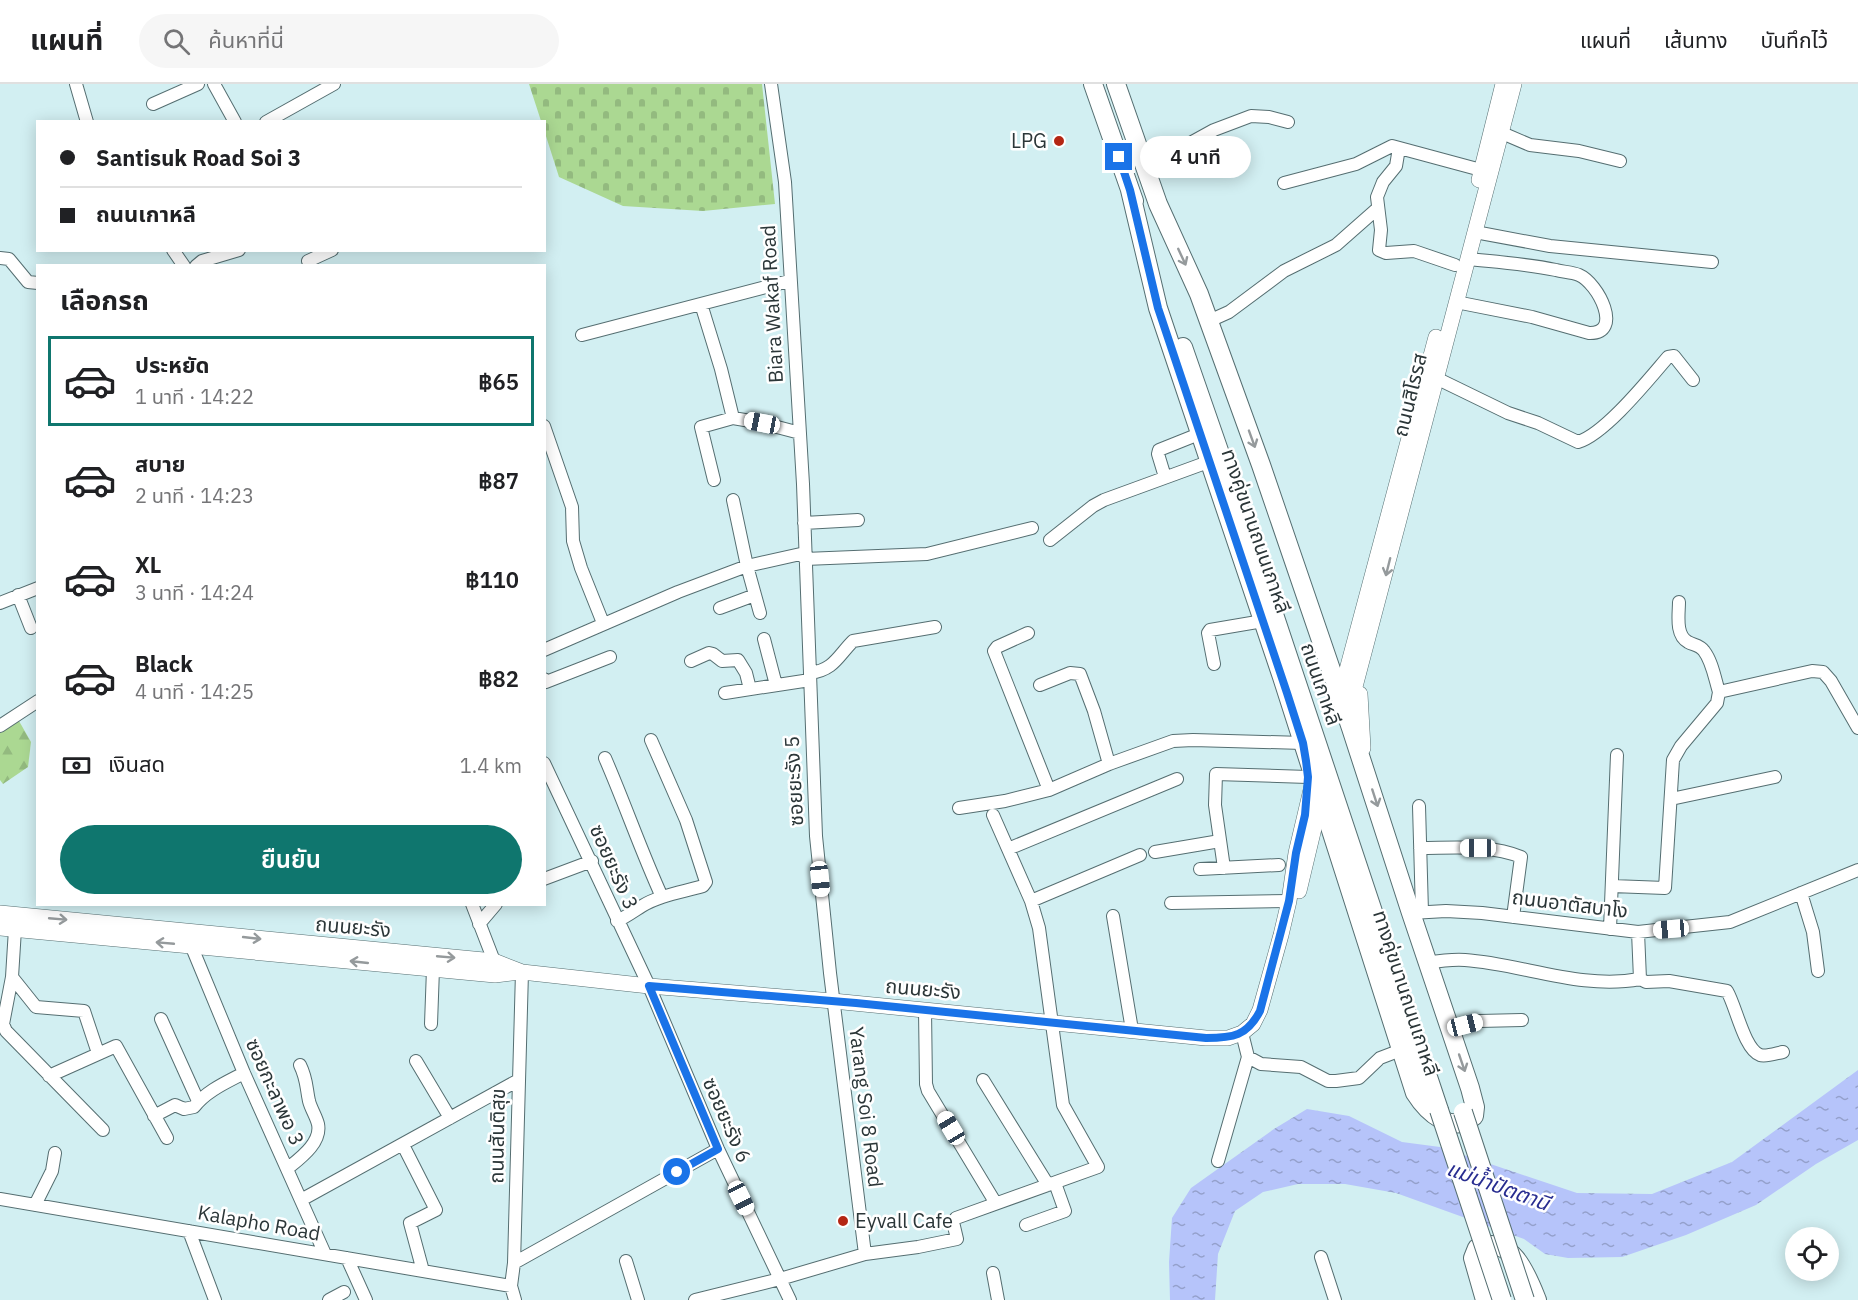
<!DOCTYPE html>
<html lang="th">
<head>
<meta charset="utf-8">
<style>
	:root { --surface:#fff; --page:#f6f6f6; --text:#202124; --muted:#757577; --line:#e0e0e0; --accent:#0f766e }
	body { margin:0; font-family:"IBM Plex Sans","Noto Sans Thai",sans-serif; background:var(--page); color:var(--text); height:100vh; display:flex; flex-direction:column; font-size:22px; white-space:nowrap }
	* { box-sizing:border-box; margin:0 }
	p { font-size:20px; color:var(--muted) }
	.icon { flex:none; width:33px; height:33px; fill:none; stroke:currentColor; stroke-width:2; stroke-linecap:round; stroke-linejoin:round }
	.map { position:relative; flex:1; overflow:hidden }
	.side { position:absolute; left:36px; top:180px; width:510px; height:642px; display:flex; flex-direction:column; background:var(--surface); border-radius:0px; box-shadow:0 3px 15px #0003 }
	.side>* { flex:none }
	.banner { position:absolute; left:36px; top:36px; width:510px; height:132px; border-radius:0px; box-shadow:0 3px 15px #0003; display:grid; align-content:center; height:132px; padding:0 24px; background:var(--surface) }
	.fabs { position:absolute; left:1785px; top:1143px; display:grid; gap:12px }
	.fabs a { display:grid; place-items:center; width:54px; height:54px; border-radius:50%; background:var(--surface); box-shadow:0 3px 15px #0003; font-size:30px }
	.end { position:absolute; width:27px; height:27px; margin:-14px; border:8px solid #1a73e8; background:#fff; box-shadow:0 0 0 3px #fff }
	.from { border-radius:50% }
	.bubble { position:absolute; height:42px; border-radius:21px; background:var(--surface); box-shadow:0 3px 15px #0003; font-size:20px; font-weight:600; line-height:42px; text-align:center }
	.car { position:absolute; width:18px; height:36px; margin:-18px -9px; border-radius:8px; box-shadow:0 0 4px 2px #0007; background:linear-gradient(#fff 24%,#345 0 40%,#fff 0 76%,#345 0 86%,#fff 0) }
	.banner b { display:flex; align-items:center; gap:21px; height:57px; font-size:22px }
	.banner b+b { border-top:2px solid var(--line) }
	.banner i { width:15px; height:15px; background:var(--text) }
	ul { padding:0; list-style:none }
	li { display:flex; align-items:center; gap:18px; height:90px; margin:0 12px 9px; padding:0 12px; border:3px solid transparent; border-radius:0px }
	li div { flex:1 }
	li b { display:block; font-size:22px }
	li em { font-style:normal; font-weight:600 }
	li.on { border-color:var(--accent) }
	li>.icon { width:54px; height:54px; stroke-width:1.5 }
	h2 { padding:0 24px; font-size:27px; line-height:72px }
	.pay { display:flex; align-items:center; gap:15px; height:66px; padding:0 24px; font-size:22px }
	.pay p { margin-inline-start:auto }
	.primary-button { display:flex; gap:12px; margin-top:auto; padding:12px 24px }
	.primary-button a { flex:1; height:69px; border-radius:36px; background:var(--accent); color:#fff; font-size:24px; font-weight:600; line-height:69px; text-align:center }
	header { display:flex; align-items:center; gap:36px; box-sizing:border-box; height:84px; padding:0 30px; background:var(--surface); border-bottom:2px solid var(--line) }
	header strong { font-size:28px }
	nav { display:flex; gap:33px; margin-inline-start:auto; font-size:21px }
	.search { width:420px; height:54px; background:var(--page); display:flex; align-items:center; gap:15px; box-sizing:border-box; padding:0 21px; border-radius:33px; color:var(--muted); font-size:22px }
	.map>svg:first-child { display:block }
	.forest { fill:url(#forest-firs) }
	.cemetery { fill:url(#cemetery-stones) }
	.water { fill:url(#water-ripples) }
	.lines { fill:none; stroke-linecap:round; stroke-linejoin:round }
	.minor-casing { stroke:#556e71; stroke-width:14 }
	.major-casing { stroke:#556e71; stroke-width:16 }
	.highway-casing { stroke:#556e71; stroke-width:20 }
	.minor { stroke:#fff; stroke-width:12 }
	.major { stroke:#fff; stroke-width:15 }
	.highway { stroke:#fff; stroke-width:18 }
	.highway-bridge-casing { stroke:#556e71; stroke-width:20; stroke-linecap:butt }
	.highway-bridge { stroke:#fff; stroke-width:18 }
	.oneway { stroke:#959a9c }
	.route { stroke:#1a73e8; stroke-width:8 }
	.poi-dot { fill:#b42614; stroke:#fff; stroke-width:2 }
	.labels { text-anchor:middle; stroke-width:5; stroke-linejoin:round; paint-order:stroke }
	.poi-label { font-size:20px; fill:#2b3638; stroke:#fff; text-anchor:end }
	.street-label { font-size:20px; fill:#2b3638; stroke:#fff }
	.water-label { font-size:21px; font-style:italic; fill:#282d90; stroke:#fff }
</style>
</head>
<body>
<header>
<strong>แผนที่</strong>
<div class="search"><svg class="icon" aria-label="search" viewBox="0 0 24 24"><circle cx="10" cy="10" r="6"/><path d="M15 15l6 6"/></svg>ค้นหาที่นี่</div>
<nav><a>แผนที่</a><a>เส้นทาง</a><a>บันทึกไว้</a></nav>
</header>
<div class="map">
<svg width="1858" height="1216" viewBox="0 0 1858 1216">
	<defs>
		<pattern id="forest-firs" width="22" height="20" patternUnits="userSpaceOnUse" patternTransform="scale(1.5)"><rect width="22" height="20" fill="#abd892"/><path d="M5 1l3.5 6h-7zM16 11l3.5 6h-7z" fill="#93ba7f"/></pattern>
		<pattern id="cemetery-stones" width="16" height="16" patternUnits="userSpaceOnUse" patternTransform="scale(1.5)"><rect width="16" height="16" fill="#abd892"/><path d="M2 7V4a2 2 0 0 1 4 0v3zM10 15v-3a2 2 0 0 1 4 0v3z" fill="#93ba7f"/></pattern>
		<pattern id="water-ripples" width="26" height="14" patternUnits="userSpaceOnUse" patternTransform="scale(1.5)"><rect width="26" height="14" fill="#b6c4fa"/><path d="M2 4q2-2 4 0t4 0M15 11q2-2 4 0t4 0" fill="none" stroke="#94a0cb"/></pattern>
	</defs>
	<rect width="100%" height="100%" fill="#d2eff2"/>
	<path class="forest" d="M19,637L31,658L28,683L3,700L0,696V649Z"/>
	<path class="cemetery" d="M529,0H762L775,120L703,127L623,122L559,93L545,49L544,38L541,37Z"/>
	<path class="water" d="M1858,986V1056L1816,1080L1756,1121L1686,1151L1622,1173L1568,1174L1545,1170L1524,1155L1396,1109L1345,1100H1298L1263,1108L1235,1127L1218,1170L1215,1216H1170L1169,1178L1172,1134L1191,1104L1274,1045L1307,1025L1349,1032L1402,1058L1440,1063L1577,1109L1652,1110L1732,1078Z"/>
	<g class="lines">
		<g class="minor-casing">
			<path id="minor" d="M76,0L87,38
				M214,0L235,38
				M771,0L785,98L803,400L816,752L830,889L865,1170
				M153,20L198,0
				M266,38L334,0
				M1502,49L1530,61L1579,67L1620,77
				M1399,64L1396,82L1383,98L1377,113L1381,146L1379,166L1386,169L1414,167L1455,181
				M1143,75L1185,62L1214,46L1251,32L1269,33L1288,38
				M1284,99L1356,80L1392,62L1481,86
				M1475,148L1550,162L1712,178
				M173,166L184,182
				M0,174L9,175L28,198L38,199
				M308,177L332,166
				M196,182L202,177L239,166
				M1456,218L1532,233L1589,249C1624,250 1598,199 1579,191C1572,188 1563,188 1556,186C1527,180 1497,178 1468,175
				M701,220L721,285L733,334
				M1209,237L1229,228L1284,187L1336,161L1378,124
				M582,251L789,197
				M1436,294L1508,329L1538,339L1578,358C1605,350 1649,295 1668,273L1674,272L1693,296
				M544,342L572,423L573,457L581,484L603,539
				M1165,393L1158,370L1159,366L1199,350
				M714,396L701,343L733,334L762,339L800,349
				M733,416L747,482L760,529
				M804,439L858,436
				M1050,456L1093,422L1104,416L1208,378
				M805,475L927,470L1032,444
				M18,511L31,544
				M0,519L38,504
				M720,524L755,511
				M1028,549L997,563L994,567L1049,706
				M764,555L776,601
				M544,566L678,508L747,482L805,469
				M691,577L709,569L713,570L722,577L738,576L746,589L750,605
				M1214,580L1208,549L1210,546L1263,537
				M810,589C834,586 838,572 853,557L935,543
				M544,595L546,598L610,573
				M1040,601L1070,589L1080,590L1094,627L1109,680
				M1719,608L1812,587L1823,588L1831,597L1858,644
				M725,609L810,596
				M0,642L38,617
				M605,674C625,720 641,767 662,813
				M544,679L649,902L718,1065L790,1216
				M1671,715L1775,693
				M1419,722L1422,828
				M959,724L1005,717L1049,706L1109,680L1173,657L1193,656L1303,659
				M1420,764C1452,764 1491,760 1521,773L1513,833
				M1008,765L1177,695
				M1155,768L1220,757
				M1224,784L1215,721L1216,690L1308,693
				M1200,785L1279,781
				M544,795L592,777
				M1612,802L1665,804L1673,676L1681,662L1717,619L1719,608C1715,595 1712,577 1704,567C1700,561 1693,561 1688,558C1675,551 1679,530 1679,518
				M1801,809L1813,848L1818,887
				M1031,817L1140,771
				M1171,819L1289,817
				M472,820L494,877
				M1411,829L1446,827L1482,829L1638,848L1730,838L1858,786
				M1113,832L1132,946
				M617,837C626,833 634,827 642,822C660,811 683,808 703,802L706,798L686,736L651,656
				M479,840L496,820
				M15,845L12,893L3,940L6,947L103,1046
				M1610,845L1617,671
				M1638,848L1640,895L1646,898L1669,897L1727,907C1736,922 1744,965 1760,971C1766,973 1777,969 1783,968
				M191,861L244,989L325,1170
				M1427,879C1439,877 1452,875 1465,876C1523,880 1581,906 1640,895
				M12,893L36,923L84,927L98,969
				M925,926L926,1000L928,1007L995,1118
				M161,935L198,1017
				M431,940L433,885
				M1450,945L1479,937L1522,936
				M1248,973L1261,980L1301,983L1328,997H1336L1359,994L1380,974L1401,966
				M416,977L450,1034
				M49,992L116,962L167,1054
				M983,996L1048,1101
				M154,1032L175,1021L184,1025L194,1023C206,1007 227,998 244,989
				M403,1061L436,1126L410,1139L423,1187
				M1218,1077L1248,973L1242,949
				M287,1085C299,1075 322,1059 318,1040C316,1032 311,1025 309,1017C306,1003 307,995 300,981
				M0,1115L511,1202
				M301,1116L517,997
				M35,1121L52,1087L55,1069
				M1026,1141L1065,1127L1055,1099
				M189,1147L215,1216
				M1321,1173L1335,1216
				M347,1174L366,1216
				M626,1177L638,1216
				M514,1179L718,1065
				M993,1189L998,1216
				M329,1216L344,1208
				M515,1216L511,1202L514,1179L522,888
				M695,1216L780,1195L865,1170L918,1163L957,1155L953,1138L956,1134L1098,1083L1063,1021L1039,844L1031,817L993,731"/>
		</g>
		<g class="major-casing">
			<path id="major" d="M1479,96L1503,0
				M1360,610L1363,664
				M1340,612L1436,253
				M1347,633L1514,0
				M1299,807L1321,715
				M0,829L494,877L522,888L649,902L833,917L1206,954H1228L1242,949L1253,940L1260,926L1281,851L1289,817L1296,769L1314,693
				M0,844L495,891L519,888"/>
		</g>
		<g class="highway-casing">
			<path id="highway" d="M1093,0L1134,117
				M1116,0L1158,120L1199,210L1261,381L1351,644L1411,829L1470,1004L1475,1023L1474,1032C1452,1052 1427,1028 1415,1009L1282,593L1158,224L1130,106
				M1183,263L1234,410L1439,1026
				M1485,1216L1473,1174L1477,1164C1512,1150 1527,1191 1537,1216"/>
		</g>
		<use href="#minor" class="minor"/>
		<use href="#major" class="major"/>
		<use href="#highway" class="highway"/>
		<g class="highway-bridge-casing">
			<path id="highway-bridge" d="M1439,1026L1502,1216
				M1463,1028L1525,1216"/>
		</g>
		<use href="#highway-bridge" class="highway-bridge"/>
	</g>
	<defs><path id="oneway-shaft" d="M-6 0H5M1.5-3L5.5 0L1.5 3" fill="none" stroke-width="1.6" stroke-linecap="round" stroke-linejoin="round" transform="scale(1.5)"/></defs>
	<g class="oneway">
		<use href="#oneway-shaft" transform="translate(1182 173) rotate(65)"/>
		<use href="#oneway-shaft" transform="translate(1252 355) rotate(70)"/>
		<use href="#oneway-shaft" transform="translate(1388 483) rotate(104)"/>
		<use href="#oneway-shaft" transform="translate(1375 714) rotate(72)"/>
		<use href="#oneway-shaft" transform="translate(58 835) rotate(5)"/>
		<use href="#oneway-shaft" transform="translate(252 854) rotate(6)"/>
		<use href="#oneway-shaft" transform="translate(165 859) rotate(-175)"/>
		<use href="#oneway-shaft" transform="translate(446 873) rotate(5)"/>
		<use href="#oneway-shaft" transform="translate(359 878) rotate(-174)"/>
		<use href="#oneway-shaft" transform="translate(1462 979) rotate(71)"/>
	</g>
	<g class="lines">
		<path class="route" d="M677,1088L718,1065L649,902L856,919L1206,954C1233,954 1247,952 1260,927L1289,817L1296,769L1305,731L1308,693L1306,677L1303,659L1287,609L1158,224L1130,106L1119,73"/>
	</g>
	<g class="poi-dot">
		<circle cx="1059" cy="57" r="6"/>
		<circle cx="843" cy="1137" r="6"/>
	</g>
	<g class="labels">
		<g class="poi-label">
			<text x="1047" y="64">LPG</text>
			<text x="855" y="1144" text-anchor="start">Eyvall Cafe</text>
		</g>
		<g class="street-label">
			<text transform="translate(772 220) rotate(-93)" y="7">Biara Wakaf Road</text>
			<text transform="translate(1410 311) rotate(-76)" y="7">ถนนสิโรรส</text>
			<text transform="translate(1256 447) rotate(71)" y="7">ทางคู่ขนานถนนเกาหลี</text>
			<text transform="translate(1321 600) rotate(71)" y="7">ถนนเกาหลี</text>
			<text transform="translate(794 697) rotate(-93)" y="7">ซอยยะรัง 5</text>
			<text transform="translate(614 783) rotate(66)" y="7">ซอยยะรัง 3</text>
			<text transform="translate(1570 820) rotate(7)" y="7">ถนนอาตัสบาโง</text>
			<text transform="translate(353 843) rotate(5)" y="7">ถนนยะรัง</text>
			<text transform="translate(923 905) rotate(5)" y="7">ถนนยะรัง</text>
			<text transform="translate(1406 909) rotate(72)" y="7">ทางคู่ขนานถนนเกาหลี</text>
			<text transform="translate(275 1008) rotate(66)" y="7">ซอยกะลาพอ 3</text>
			<text transform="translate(866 1023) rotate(83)" y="7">Yarang Soi 8 Road</text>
			<text transform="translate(727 1036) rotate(66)" y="7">ซอยยะรัง 6</text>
			<text transform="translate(497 1052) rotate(-89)" y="7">ถนนสันติสุข</text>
			<text transform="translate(259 1139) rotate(10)" y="7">Kalapho Road</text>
		</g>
		<g class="water-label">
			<text transform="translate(1498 1102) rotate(20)" y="7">แม่น้ำปัตตานี</text>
		</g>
	</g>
</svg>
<div class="fabs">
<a><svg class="icon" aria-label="locate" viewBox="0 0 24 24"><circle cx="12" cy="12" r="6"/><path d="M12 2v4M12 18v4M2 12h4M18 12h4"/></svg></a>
</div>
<i class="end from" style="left:677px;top:1088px"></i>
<i class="end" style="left:1119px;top:73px"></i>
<div class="bubble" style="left:1140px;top:52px;width:111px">4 นาที</div>
<i class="car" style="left:762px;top:339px;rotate:281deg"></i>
<i class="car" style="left:1478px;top:764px;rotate:270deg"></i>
<i class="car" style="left:820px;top:795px;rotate:174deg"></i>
<i class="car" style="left:1671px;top:845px;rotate:265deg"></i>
<i class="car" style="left:1465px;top:941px;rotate:76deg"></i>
<i class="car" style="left:951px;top:1044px;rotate:329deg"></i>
<i class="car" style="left:741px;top:1114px;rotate:154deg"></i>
<div class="banner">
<b><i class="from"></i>Santisuk Road Soi 3</b>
<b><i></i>ถนนเกาหลี</b>
</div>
<section class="side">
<h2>เลือกรถ</h2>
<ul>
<li class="on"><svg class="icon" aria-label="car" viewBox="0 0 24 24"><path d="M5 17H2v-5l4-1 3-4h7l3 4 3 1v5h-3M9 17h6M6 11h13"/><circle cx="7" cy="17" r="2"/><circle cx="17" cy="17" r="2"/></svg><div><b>ประหยัด</b><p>1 นาที · 14:22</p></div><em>฿65</em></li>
<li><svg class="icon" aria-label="car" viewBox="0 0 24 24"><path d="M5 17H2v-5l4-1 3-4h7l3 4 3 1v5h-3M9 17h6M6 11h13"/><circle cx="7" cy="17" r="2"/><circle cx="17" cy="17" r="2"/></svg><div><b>สบาย</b><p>2 นาที · 14:23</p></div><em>฿87</em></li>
<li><svg class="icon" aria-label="car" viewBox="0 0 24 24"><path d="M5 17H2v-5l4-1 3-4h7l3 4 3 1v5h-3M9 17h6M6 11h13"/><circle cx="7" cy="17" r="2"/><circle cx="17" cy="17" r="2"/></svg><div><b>XL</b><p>3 นาที · 14:24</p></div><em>฿110</em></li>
<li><svg class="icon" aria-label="car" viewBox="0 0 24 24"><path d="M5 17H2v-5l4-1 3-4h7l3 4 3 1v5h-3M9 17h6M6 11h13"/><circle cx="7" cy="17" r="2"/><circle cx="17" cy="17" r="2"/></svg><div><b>Black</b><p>4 นาที · 14:25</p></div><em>฿82</em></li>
</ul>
<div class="pay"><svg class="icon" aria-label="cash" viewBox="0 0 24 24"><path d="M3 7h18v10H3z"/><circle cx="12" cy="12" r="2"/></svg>เงินสด<p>1.4 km</p></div>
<div class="primary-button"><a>ยืนยัน</a></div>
</section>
</div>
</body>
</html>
